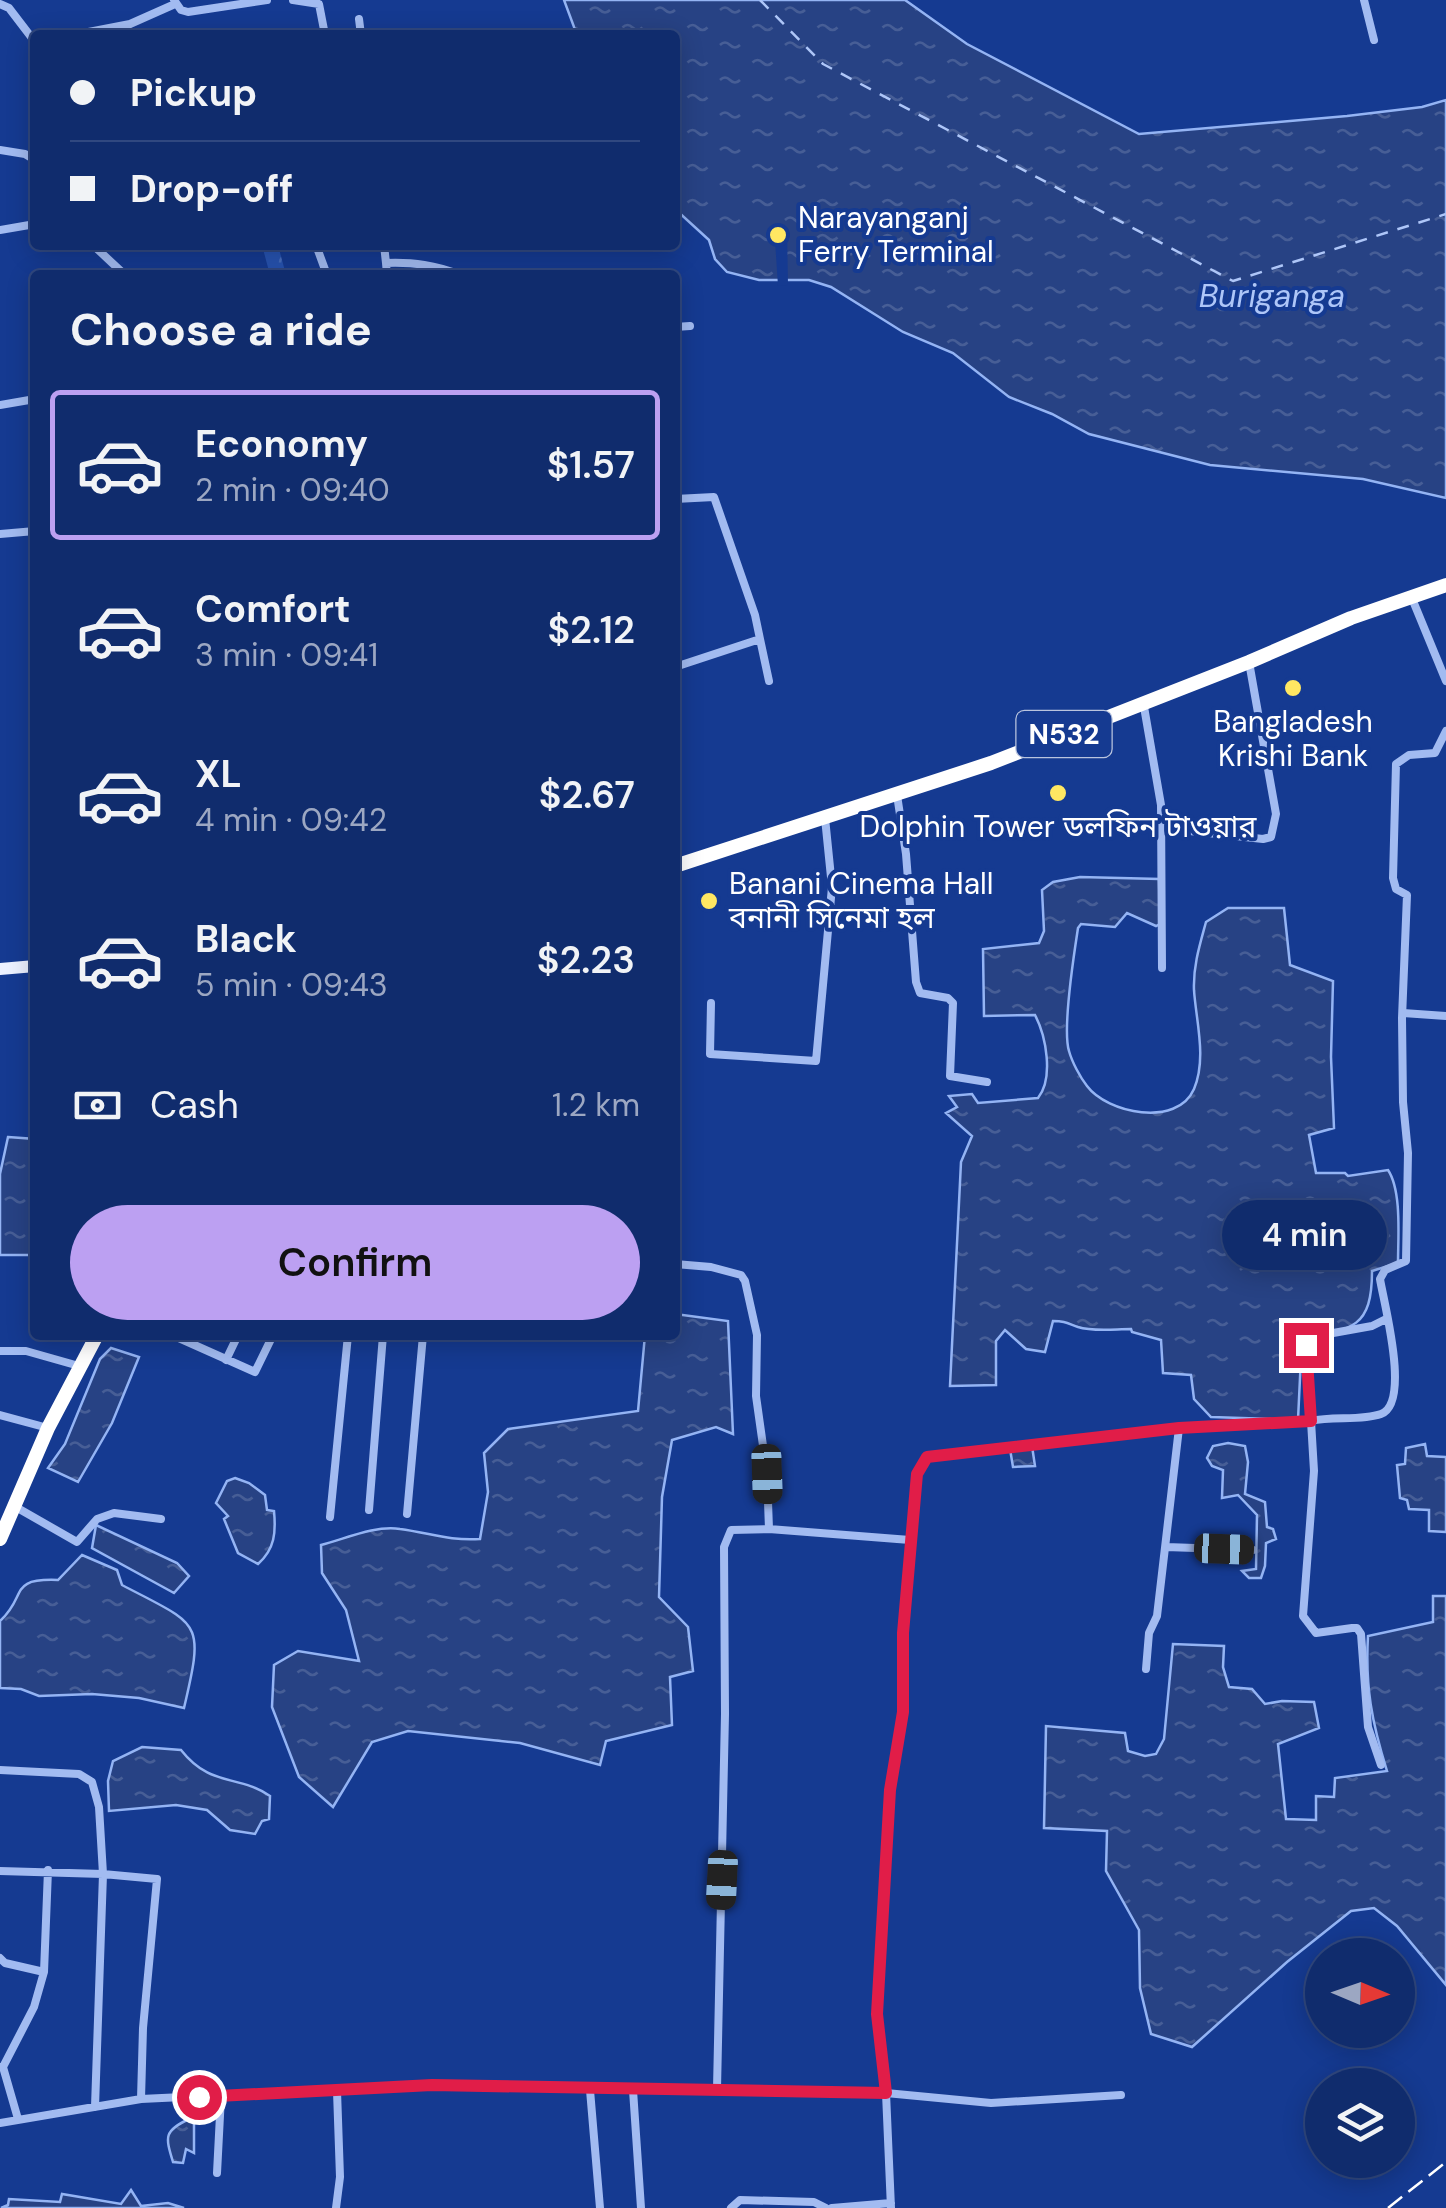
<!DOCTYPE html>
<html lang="en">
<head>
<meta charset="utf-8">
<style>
	:root { --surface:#102c6d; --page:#1e3875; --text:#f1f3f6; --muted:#9ca7c2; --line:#304880; --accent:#bca0f2 }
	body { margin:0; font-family:"DM Sans","Noto Sans Bengali",sans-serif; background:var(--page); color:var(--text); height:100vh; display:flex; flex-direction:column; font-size:38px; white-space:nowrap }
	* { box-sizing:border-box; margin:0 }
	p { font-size:32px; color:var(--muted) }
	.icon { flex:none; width:55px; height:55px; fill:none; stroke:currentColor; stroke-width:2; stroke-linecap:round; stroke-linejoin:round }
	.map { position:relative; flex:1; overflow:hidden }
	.details { position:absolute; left:30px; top:270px; width:650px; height:1070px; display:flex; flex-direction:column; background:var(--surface); border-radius:10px; box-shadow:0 5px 25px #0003,0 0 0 2px var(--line) }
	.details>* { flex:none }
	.top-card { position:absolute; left:30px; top:30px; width:650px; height:220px; border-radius:10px; box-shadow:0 5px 25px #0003,0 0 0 2px var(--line); display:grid; align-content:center; height:220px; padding:0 40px; background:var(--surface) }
	.needle { width:65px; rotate:92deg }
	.tools { position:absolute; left:1305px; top:1938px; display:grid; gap:20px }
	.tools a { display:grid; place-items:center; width:110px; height:110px; border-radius:50%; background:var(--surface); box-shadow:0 5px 25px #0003,0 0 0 2px var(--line); font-size:50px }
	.end { position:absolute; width:45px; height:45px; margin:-22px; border:12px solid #e11d48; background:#fff; box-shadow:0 0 0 5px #fff }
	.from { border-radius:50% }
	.bubble { position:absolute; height:70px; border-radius:35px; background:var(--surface); box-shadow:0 5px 25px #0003,0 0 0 2px var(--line); font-size:32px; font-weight:600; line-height:70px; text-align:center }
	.car { position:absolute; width:30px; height:60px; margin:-30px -15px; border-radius:12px; box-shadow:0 0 8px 2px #0007; background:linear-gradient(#222 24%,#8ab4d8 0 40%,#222 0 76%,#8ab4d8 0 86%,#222 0) }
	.top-card b { display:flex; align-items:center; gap:35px; height:95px; font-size:38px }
	.top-card b+b { border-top:2px solid var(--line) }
	.top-card i { width:25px; height:25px; background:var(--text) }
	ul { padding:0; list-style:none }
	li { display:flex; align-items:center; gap:30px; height:150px; margin:0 20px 15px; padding:0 20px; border:5px solid transparent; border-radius:10px }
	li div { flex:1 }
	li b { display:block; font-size:38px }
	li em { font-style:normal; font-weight:600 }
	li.active { border-color:var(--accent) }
	li>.icon { width:90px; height:90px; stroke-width:1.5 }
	h2 { padding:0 40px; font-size:45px; line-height:120px }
	.pay { display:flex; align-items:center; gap:25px; height:110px; padding:0 40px; font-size:38px }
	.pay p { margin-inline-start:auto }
	.primary-button { display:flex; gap:20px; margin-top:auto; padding:20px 40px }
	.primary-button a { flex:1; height:115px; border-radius:60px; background:var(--accent); color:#111; font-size:40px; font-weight:600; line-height:115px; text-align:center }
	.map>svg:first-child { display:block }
	.park { fill:url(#park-crowns) }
	.water { fill:url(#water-ripples); stroke:#94b4f4; stroke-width:2.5 }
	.pier { fill:#153a91 }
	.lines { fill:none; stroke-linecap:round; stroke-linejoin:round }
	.ferry { stroke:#aec6f8; stroke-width:2.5; stroke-dasharray:12 10; stroke-linecap:butt }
	.street { stroke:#a2bbf1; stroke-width:8 }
	.primary { stroke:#ecf1ff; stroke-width:12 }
	.highway { stroke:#fff; stroke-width:14 }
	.rail { stroke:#fff; stroke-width:2.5; stroke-dasharray:18 8; stroke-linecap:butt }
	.route { stroke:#e11d48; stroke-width:12 }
	.poi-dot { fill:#ffe762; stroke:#153a91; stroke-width:4 }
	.labels { text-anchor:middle; stroke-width:8; stroke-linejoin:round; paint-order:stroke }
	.shield { fill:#153a91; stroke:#b9c4de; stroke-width:2.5 }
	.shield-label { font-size:28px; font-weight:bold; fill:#fff }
	.poi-label { font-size:30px; fill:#fff; stroke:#153a91; text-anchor:start }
	.water-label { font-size:32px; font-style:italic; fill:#aec6f8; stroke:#153a91 }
</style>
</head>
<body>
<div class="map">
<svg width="1446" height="2208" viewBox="0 0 1446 2208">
	<defs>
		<pattern id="park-crowns" width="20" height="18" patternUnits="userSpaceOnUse" patternTransform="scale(2.5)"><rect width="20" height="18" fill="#2753b0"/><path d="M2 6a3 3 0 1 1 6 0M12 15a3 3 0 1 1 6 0" fill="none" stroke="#476dbc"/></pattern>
		<pattern id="water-ripples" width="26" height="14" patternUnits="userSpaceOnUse" patternTransform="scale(2.5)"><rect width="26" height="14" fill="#274284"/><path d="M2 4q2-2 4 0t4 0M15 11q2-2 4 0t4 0" fill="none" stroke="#475e96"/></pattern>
	</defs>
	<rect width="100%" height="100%" fill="#153a91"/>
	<path class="park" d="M262,245H278L286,275H270Z"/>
	<path class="water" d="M564,0H905L967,44L1139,134L1347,116L1422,107L1446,100V498L1363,479L1210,465L1089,434L1052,414L1009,397L953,353L903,332L831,287L809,280H759L727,272L715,259L709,240L675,209V35H577Z
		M1080,877L1159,879L1160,924L1156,926L1127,913L1115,927L1081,924L1078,928C1074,954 1062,1029 1069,1051C1072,1062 1080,1077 1087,1086C1107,1113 1177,1128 1194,1089C1207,1058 1196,1021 1194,990C1193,966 1200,944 1206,922L1228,908H1284L1290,965L1333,981L1331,1057L1334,1128L1309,1135L1316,1173H1345L1348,1176L1388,1170C1402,1191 1398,1238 1398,1263L1372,1271C1372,1327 1353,1331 1302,1336L1298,1420L1211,1417L1194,1399L1191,1375L1163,1373L1161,1340L1132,1332L1131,1329C1115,1329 1093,1332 1078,1327C1067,1323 1065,1321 1053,1321L1045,1352L1026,1349L1005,1330L996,1341V1385L950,1386L961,1162L972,1136L946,1113L957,1107L949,1096L972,1094L978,1103L1038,1098C1054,1078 1046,1036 1035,1015L984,1016L983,949L1039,943L1044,931L1042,890L1053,882Z
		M8,1137L35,1139V1255H0V1174Z
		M675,1314L728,1321L733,1434L716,1427L672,1440L662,1497L659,1597L688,1627L693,1671L670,1677L672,1725L606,1741L600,1765L520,1743L408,1731L372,1742L333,1807L299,1777L272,1707L274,1665L298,1651L359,1661L346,1610L322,1573L321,1545C345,1539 375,1525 400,1529C430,1533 449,1541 480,1539L488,1492L484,1453L508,1429L638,1411L645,1335H675Z
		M111,1348L139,1357L112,1423L78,1482L48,1468L65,1444L100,1359Z
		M1228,1443L1245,1446L1248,1462L1245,1494L1265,1502L1267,1527L1273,1529L1276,1539L1266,1543L1265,1566L1261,1578H1249L1242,1571L1256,1569L1257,1515L1238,1495L1222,1498L1223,1470L1212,1466L1207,1458L1213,1446Z
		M1425,1444L1427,1456L1446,1457V1532L1429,1531V1510L1409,1509L1407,1500L1400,1498L1397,1465L1405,1464L1406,1448Z
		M1032,1446L1035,1466L1013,1467L1010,1449Z
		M235,1478L249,1483L265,1495L267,1510L274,1511C276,1532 275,1549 258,1564L238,1553L224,1519L228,1516L216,1503L227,1481Z
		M96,1525L177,1563L189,1576L174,1593L92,1548Z
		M82,1555L117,1570L122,1585C200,1626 205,1619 184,1708L139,1698L92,1694L39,1696L21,1689L0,1688V1621C28,1596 7,1578 58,1580Z
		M1433,1596H1446V1985L1397,1926L1374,1908L1351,1911L1287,1962L1192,2047L1151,2034L1140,1988L1139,1930L1106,1871L1107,1831L1044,1828L1046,1726L1125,1733L1128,1751L1145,1756L1156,1754L1164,1739L1173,1644L1224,1646L1223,1667L1229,1687L1252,1689L1265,1704L1282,1701L1314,1702L1319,1728L1278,1744L1286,1819L1316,1820V1796L1334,1797L1335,1778L1387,1771C1372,1723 1365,1687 1368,1636L1433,1622Z
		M142,1747L181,1750C211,1788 238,1774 270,1796L269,1819L262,1821L255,1834L230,1830L207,1810L176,1805L109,1811L108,1781L113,1761Z
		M189,2119L194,2124V2153L186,2149L183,2163L173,2162C165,2136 164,2131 189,2119Z
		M131,2190L141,2206L168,2203L184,2208H1L8,2205L9,2199L60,2202L62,2194L121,2204Z"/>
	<path class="pier" d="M787,230L788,285L778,286L775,240H769V231Z"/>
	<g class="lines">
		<path class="ferry" d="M760,0L823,64L1233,281L1446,214"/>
		<path class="street" d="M174,0L181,10L188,12L267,0
			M293,0L319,4L325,35
			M1364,0L1374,40
			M0,4L9,8L35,42
			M359,19L361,35
			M73,35L130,24L175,4
			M0,150L25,154L35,160
			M0,230L35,224
			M93,245L125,275
			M316,245L327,275
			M384,245L386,263
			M387,275L386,263C414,262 435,265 461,275
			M675,327L690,326
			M0,405L35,399
			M675,499L714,497L755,615L760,639L675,667
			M0,534L35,531
			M1411,596L1446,681
			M760,639L769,681
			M1143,701L1161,805L1162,968
			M897,795L906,854L916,982L920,993L948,998L953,1003L950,1076L987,1082
			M1162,828L1263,839L1271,837L1276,814L1249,662
			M711,1003L710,1054L816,1061L832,887L825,818
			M1403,1013L1446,1016
			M675,1264L711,1267L741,1275L745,1281L757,1335L756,1396L767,1474L769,1529L910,1540L903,1633V1712L891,1791L877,2013L886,2093L891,2208
			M172,1335L255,1372L273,1335
			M0,1351H26L79,1366
			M226,1360L238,1335
			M0,1415L48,1428
			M14,1506L77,1542L97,1519L114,1513L161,1519
			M369,1510L383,1335
			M407,1514L423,1335
			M330,1517L348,1335
			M910,1540L917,1474L927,1457L1179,1428L1311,1421L1307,1341L1311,1337L1372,1326L1386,1319
			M1166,1547L1253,1550
			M1146,1669L1149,1633L1157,1616L1179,1428
			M1381,1765L1368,1727L1361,1634L1357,1628H1352L1316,1633L1303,1616L1314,1471L1311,1421C1333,1416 1361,1421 1381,1414C1411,1403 1384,1304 1380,1279L1385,1270L1406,1261L1408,1153L1403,1102L1402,1018L1407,895L1396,889L1393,878L1396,764L1409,755L1435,753L1446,731
			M0,1770L79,1774L92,1782L99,1807L103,1874L157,1879L143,2028L141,2099
			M0,1871L103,1874L95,2107
			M0,1958L5,1963L44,1972
			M0,2067H3L18,2119
			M3,2067L34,2007L44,1972L48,1870
			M717,2089L725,1714L724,1547L731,1530L769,1529
			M590,2090L600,2208
			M633,2090L641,2208
			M0,2123L141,2099L432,2085L886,2093L991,2103L1121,2095
			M217,2173L221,2096
			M336,2208L340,2177L337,2091
			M731,2208L740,2200L814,2202L826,2208
			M832,2208L891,2203"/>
		<path class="primary" d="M0,969L35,966"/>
		<path class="highway" d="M675,866L991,763L1249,662L1351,618L1446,585
			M0,1539L48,1428L97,1335"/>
		<path class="rail" d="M1388,2208L1446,2162"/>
	</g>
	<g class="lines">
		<path class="route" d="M199,2097L432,2085L886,2093L877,2014L890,1790L903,1712V1633L917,1474L927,1457L1179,1428L1311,1421L1306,1345"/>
	</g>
	<g class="poi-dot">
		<circle cx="778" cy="235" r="10"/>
		<circle cx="1293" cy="688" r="10"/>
		<circle cx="1058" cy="793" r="10"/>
		<circle cx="709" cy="901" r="10"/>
	</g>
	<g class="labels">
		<rect class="shield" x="1016.5" y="711" width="95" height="46" rx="8"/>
		<g class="shield-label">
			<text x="1064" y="744">N532</text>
		</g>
		<g class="poi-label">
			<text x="798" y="228">Narayanganj<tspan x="798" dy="34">Ferry Terminal</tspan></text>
			<text x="1293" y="732" text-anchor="middle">Bangladesh<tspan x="1293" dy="34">Krishi Bank</tspan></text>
			<text x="1058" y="837" text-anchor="middle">Dolphin Tower ডলফিন টাওয়ার</text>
			<text x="729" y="894">Banani Cinema Hall<tspan x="729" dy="34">বনানী সিনেমা হল</tspan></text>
		</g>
		<g class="water-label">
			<text x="1272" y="307">Buriganga</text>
		</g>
	</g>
</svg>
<div class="tools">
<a><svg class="needle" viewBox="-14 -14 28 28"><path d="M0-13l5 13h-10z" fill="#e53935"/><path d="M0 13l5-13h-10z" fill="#9ca7c2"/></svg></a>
<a><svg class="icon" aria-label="layers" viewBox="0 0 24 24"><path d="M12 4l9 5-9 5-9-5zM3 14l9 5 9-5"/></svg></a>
</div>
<i class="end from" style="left:199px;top:2097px"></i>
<i class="end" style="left:1306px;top:1345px"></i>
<div class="bubble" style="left:1222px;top:1200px;width:165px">4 min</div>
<i class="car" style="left:767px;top:1474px;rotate:178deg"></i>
<i class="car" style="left:1224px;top:1549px;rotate:92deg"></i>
<i class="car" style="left:722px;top:1880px;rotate:183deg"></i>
<div class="top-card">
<b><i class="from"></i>Pickup</b>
<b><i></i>Drop-off</b>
</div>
<section class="details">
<h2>Choose a ride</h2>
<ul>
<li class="active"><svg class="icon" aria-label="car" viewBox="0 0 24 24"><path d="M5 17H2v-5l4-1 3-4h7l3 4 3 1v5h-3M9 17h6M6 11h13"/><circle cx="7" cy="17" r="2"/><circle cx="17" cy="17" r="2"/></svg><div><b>Economy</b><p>2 min · 09:40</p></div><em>$1.57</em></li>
<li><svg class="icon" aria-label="car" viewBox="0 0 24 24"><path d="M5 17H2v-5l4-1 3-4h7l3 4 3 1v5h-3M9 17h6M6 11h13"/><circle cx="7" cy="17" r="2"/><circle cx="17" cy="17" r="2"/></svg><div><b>Comfort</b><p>3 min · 09:41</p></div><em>$2.12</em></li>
<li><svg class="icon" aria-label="car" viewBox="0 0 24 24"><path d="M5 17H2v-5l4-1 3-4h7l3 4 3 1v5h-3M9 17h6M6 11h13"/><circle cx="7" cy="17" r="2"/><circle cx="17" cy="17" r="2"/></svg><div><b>XL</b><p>4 min · 09:42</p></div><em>$2.67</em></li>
<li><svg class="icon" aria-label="car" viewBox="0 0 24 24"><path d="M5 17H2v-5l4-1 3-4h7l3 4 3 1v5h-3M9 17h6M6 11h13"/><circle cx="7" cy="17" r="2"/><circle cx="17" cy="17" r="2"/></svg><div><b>Black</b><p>5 min · 09:43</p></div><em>$2.23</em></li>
</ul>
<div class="pay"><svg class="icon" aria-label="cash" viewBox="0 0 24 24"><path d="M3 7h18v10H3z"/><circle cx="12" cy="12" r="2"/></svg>Cash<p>1.2 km</p></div>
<div class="primary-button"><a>Confirm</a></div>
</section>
</div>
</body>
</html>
